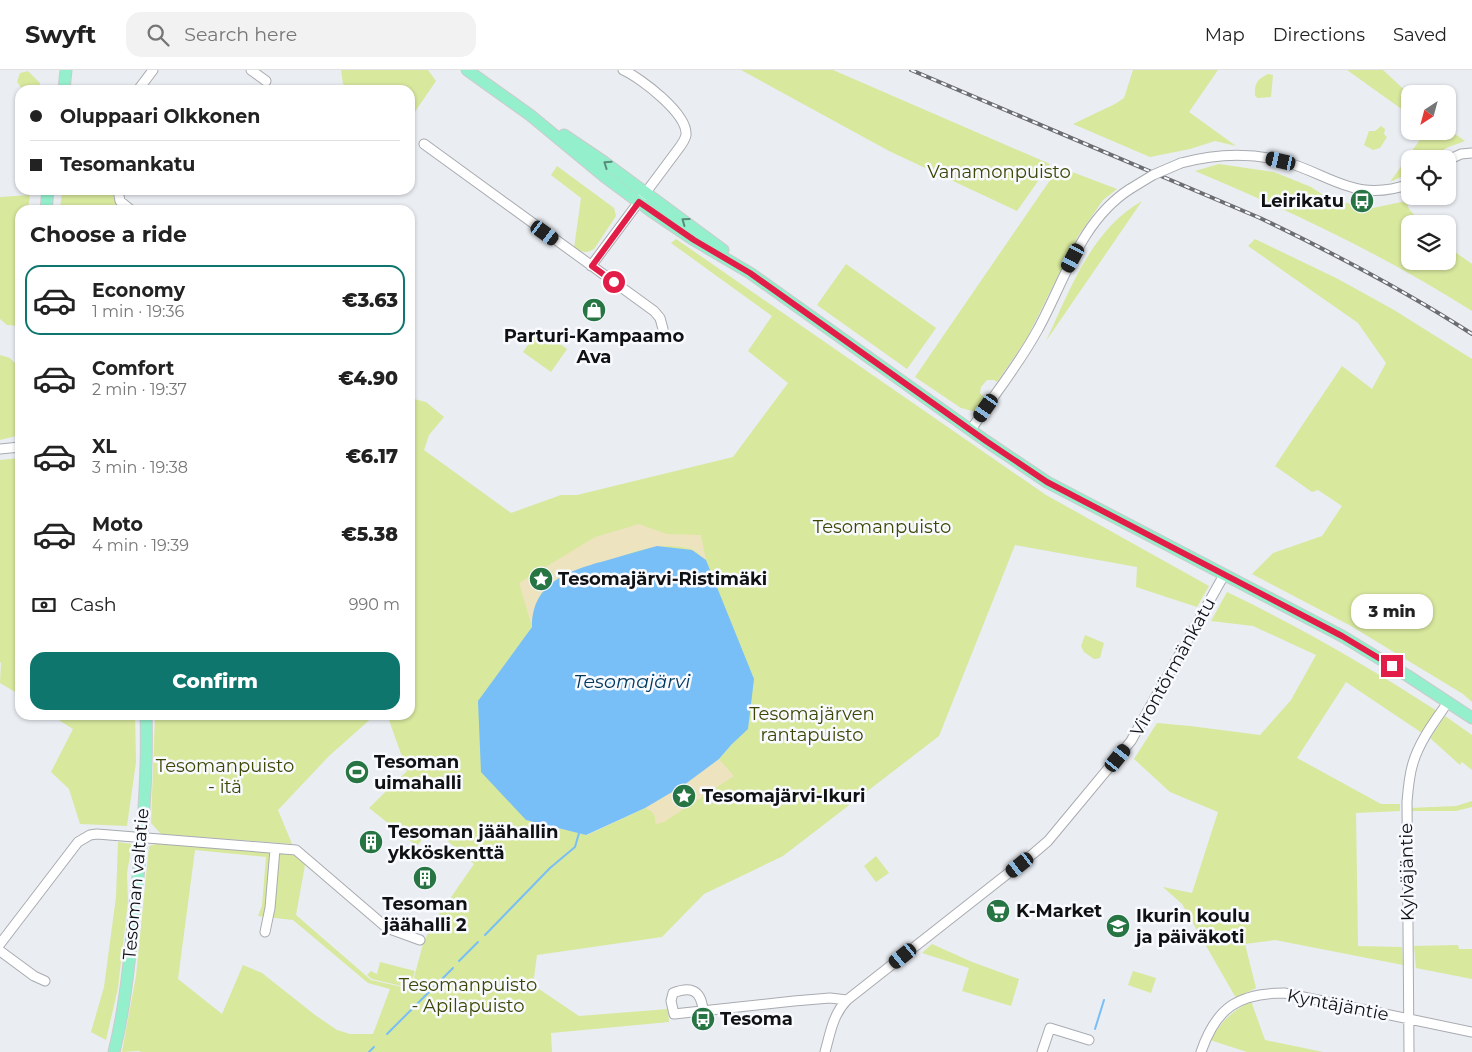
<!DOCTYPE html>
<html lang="en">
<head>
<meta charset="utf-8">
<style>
	:root { --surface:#fff; --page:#f2f2f2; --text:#222; --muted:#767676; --line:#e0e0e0; --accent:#0f766e }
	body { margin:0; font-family:Montserrat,sans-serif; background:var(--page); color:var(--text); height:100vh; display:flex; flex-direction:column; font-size:19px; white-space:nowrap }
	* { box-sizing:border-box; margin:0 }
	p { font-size:16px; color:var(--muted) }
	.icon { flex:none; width:28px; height:28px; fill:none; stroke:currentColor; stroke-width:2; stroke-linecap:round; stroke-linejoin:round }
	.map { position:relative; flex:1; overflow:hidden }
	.panel { position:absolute; left:15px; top:135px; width:400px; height:515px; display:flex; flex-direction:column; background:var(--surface); border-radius:15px; box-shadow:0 1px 4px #0004 }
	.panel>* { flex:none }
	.guide { position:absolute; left:15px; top:15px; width:400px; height:110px; border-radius:15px; box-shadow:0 1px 4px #0004; display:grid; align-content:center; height:110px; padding:0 15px; background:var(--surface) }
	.needle { width:32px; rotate:216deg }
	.controls { position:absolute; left:1401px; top:15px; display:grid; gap:10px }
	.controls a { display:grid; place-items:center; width:55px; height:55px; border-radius:10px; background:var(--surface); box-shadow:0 1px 4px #0004; font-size:25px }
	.end { position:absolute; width:22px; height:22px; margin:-11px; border:6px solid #e11d48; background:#fff; box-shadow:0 0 0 2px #fff }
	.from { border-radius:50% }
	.bubble { position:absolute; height:35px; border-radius:15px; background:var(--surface); box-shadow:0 1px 4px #0004; font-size:16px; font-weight:800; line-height:35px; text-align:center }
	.car { position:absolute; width:15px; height:30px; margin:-15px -8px; border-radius:6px; box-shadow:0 0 4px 1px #0007; background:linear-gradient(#222 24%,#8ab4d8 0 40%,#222 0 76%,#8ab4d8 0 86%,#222 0) }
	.guide b { display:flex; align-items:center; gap:18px; height:48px; font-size:19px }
	.guide b+b { border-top:1px solid var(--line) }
	.guide i { width:12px; height:12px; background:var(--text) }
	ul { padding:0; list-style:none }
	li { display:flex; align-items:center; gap:15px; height:70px; margin:0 10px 8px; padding:0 5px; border:2px solid transparent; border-radius:15px }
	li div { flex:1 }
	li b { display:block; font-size:19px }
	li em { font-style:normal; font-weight:800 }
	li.selected { border-color:var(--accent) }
	li>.icon { width:45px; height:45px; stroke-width:1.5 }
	h2 { padding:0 15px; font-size:22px; line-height:60px }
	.pay { display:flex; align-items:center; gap:12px; height:55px; padding:0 15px; font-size:19px }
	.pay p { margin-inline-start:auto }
	.cta { display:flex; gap:10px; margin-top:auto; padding:10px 15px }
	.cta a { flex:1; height:58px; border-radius:15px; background:var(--accent); color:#fff; font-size:20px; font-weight:800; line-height:58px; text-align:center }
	header { display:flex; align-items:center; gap:30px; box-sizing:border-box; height:70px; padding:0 25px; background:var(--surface); border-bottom:1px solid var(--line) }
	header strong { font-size:24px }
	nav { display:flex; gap:28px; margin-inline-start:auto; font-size:18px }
	.search { width:350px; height:45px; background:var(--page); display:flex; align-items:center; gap:12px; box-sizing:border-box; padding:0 18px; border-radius:15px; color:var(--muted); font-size:19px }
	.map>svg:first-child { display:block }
	.green { fill:#d8e89d; fill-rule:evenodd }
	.sand { fill:#ede3be }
	.water { fill:#78bef7 }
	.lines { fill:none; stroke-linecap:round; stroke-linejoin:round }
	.stream { stroke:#78bef7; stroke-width:2 }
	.minor-casing { stroke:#a8abb0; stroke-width:11 }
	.major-casing { stroke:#cacbcb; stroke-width:13 }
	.minor { stroke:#fff; stroke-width:9 }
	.major { stroke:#94efcd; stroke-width:11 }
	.rail-casing { stroke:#6b6d70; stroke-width:4 }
	.rail { stroke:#f8faff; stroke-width:2; stroke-dasharray:5.5; stroke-linecap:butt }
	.minor-bridge-casing { stroke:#a8abb0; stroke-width:11; stroke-linecap:butt }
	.minor-bridge { stroke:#fff; stroke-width:9 }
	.oneway { stroke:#598b79 }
	.route { stroke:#e11d48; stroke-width:6 }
	.labels { text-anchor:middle; stroke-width:5; stroke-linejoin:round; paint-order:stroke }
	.park-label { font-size:18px; fill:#3c4605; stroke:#f8faff }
	.poi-label { font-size:18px; font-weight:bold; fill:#101113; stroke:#f8faff; text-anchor:start }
	.street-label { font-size:18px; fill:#101113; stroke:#f8faff }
	.water-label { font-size:19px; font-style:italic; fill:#00385c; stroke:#f8faff }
</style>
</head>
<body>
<header>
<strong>Swyft</strong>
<div class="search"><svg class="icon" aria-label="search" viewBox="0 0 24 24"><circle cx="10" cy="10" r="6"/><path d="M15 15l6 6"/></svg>Search here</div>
<nav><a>Map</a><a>Directions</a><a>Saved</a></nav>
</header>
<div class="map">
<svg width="1472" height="982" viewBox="0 0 1472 982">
	<rect width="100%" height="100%" fill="#eaedf2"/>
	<path class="green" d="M341,0H428L436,11L410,49V20H352L343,14Z
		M741,0H833L1050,94L1017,141L889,81Z
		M1133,0H1218L1189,42L1236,76L1215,71L1190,79L1150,87L1073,54L1115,34L1124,28Z
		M1347,0H1383L1410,25V45Z
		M28,1L40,13L39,20H23L17,12L20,3Z
		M1268,4L1273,5L1271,27L1258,28L1255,26C1254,14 1257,9 1268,4Z
		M1381,56L1385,59L1384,64L1387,67L1380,78L1373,80L1364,75L1369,61H1375Z
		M1448,59L1465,71L1446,78L1434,89H1410V103L1390,112L1426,61H1448Z
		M1219,94L1274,102L1311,117L1331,130L1373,138L1406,131L1409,139L1422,154H1410V191H1448V177L1472,194V241C1384,185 1291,141 1195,101Z
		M557,96L614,138L616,146L594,179C586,184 582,182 574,178L581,128L551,105Z
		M1059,97L1117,119L1103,130L1078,166L1027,268L997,312L994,310H987L981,317L980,323L986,330L976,342L961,338L915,307Z
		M62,120H113V128L125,140H60Z
		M30,125L28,140H20L19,256L7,255L0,249V127Z
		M1142,131L1046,271C1070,220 1091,160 1142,131Z
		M676,169L1046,425L1209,516L1197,537L1136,517L1137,497L1015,475L939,666L783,786L704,824L662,867L537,885L533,915L579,946L668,939L669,952L551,963L552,982H141L139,981L122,982L136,906L149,776L160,773L294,785L305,795L296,845L371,910L411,919L423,874L431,856L474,794L432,757L417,776L369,738L407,701L389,650L383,645H410V328L426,332L444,347L429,365L424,380L511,443L561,425H577L733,387L788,313L748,281L772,246L671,173ZM532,557L732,674L719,689L684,715L645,738L587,765L526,750L516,581ZM195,780L266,787L262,836L258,846L293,850L368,913L390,919L373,964H350L337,960L315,945L262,903L243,895L222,944L178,909Z
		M1255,169L1338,209L1394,240L1472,289V632L1463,624L1351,556L1252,504L1273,483L1322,466L1342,436L1318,420L1312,422L1275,396L1342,296L1372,319L1386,293L1358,253L1248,176Z
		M846,194L936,258L907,299L817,235Z
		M539,259L567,279L551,302L523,282Z
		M0,285L10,288L17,295L16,366L0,370Z
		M20,388V625L0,613L1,593L0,592V390Z
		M1227,522C1300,557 1369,597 1437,641L1422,663L1346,612L1297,688L1381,734H1400V741L1356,743L1358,876L1402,877L1403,895L1275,870L1245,874L1256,918L1236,928L1182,834L1163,817L1192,823L1218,742L1170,722L1134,689L1157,653L1190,656L1260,665L1291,630L1316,585L1253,556L1211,551Z
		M1085,565L1104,573L1100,588L1094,589L1084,582L1081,576Z
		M51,645H135L136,692L127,756L80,754L69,719L51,702L73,659Z
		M155,645H375L329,686L278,740L292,774L161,764L151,753Z
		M1445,646L1472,665V700L1462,692L1460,695L1430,668Z
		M1472,731V737L1456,741H1412L1410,738L1456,736Z
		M118,772L132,774L127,803L128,831L118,918L106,970L91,962L104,917L116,827Z
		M876,786L889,803L876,812L864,796Z
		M932,874L972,892L1019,909L1011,936L962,921L969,898L922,883Z
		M1458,875L1459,879H1472V909L1416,898L1414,876Z
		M380,892L415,901L410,918L372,909L367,905L371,901L377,904Z
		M1133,901L1156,908L1151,923L1128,915Z
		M1251,931L1265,970L1323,982H1247L1210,970C1224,949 1229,944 1251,931Z"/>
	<path class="sand" d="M639,454L667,464L701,465L706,490C702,487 696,481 691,479C653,468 614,490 581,503C572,507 551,512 546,518C536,528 532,544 532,557L519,513L595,467Z
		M719,689L734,706L664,752L657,754L655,753C656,745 653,741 645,738L684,714Z"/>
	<path class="water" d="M657,476L692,480L706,490L754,609L748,659L732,674L719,689L684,715L645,738L586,765L526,750L481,702L478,631L532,557C532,511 571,500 608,490C624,485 640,481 657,476Z"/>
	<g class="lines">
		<path class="stream" d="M485,865L550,798L575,777L579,763
			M459,891L478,872
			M1095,959L1104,930
			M387,964L453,898
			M369,982L374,977"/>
		<g class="minor-casing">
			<path id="minor" d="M251,0L266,11
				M138,20L153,0
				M424,74L654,241L660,248L663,259
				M1448,90L1461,84L1472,83
				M1181,93C1214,84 1245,82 1279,90C1330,103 1353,134 1410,114
				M118,120L120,131L131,140
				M591,196L679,78C682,74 685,70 686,65C688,44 641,8 623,0
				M971,360C992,327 1018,296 1037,261C1064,213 1080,151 1130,119
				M0,379L20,377
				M265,862L270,838L275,779
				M0,874L78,772L90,765L97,764L296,780L387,858L420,870
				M0,881L34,906L45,911
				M703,940C701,920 691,916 673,923L671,931L674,944L794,931L830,928L847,930
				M825,982C830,964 833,944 847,930L1034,783L1048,771L1131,671L1224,505
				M1042,982L1050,958L1089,970
				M1201,982C1216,938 1238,923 1284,923L1472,962
				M1409,982L1407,732C1408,719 1409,706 1413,693C1420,670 1435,651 1448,632"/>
		</g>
		<g class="major-casing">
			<path id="major" d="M467,0L530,45L605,107L651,141L694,170L750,203L986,371L1047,412L1342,566L1408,606L1472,648
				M64,20L66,0
				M564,65L604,92L723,180
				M46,140L48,120
				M114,982C126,934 130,884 135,835C142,772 148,708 146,645"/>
		</g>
		<use href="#minor" class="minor"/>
		<use href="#major" class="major"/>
		<g class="rail-casing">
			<path id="rail" d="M911,0L1260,148C1333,183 1404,220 1472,264"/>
		</g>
		<use href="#rail" class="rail"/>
		<g class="minor-bridge-casing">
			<path id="minor-bridge" d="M1130,119L1153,105L1181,93"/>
		</g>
		<use href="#minor-bridge" class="minor-bridge"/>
	</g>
	<defs><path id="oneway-chevron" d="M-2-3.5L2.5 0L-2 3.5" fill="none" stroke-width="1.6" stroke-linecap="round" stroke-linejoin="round" transform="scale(1.25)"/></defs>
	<g class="oneway">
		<use href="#oneway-chevron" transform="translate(607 94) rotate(-145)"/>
		<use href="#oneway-chevron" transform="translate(685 151) rotate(-144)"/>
	</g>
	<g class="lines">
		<path class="route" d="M614,212L592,196L639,132L694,170L750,203L986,371L1047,412L1342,566L1392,596"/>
	</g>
	<defs>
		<g id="bus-disc" transform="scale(1.25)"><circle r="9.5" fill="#287544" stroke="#f8faff"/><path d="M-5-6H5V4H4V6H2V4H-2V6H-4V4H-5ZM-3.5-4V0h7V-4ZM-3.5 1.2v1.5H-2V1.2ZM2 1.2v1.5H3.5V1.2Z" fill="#fff"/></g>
		<g id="shop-disc" transform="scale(1.25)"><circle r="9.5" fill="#287544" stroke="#f8faff"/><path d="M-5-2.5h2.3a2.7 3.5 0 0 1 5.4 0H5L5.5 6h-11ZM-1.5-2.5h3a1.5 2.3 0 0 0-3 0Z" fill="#fff"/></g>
		<g id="sight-disc" transform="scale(1.25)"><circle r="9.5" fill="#287544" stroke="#f8faff"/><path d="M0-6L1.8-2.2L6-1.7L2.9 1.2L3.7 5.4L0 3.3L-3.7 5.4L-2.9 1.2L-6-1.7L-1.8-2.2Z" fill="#fff"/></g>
		<g id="stadium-disc" transform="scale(1.25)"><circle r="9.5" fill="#287544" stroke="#f8faff"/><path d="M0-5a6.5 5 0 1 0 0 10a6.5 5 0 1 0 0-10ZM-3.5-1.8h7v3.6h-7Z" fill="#fff"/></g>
		<g id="building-disc" transform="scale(1.25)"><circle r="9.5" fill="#287544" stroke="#f8faff"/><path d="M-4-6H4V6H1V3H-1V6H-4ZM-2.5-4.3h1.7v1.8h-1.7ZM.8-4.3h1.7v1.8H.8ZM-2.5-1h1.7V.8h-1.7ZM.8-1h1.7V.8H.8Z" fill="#fff"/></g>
		<g id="supermarket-disc" transform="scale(1.25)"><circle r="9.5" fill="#287544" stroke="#f8faff"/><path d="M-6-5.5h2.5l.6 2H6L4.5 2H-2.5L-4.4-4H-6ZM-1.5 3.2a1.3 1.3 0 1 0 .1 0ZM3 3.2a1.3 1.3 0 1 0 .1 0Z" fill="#fff"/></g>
		<g id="school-disc" transform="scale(1.25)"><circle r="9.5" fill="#287544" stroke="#f8faff"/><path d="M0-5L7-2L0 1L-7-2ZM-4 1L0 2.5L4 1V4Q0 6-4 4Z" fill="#fff"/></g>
	</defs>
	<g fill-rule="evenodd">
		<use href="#bus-disc" x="1362" y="131"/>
		<use href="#shop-disc" x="594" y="240"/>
		<use href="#sight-disc" x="541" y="509"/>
		<use href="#stadium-disc" x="357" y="702"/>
		<use href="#sight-disc" x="684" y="726"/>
		<use href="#building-disc" x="371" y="772"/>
		<use href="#building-disc" x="425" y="808"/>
		<use href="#supermarket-disc" x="998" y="841"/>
		<use href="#school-disc" x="1118" y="856"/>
		<use href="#bus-disc" x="703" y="949"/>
	</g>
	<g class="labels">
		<g class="park-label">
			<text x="999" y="108">Vanamonpuisto</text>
			<text x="882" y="463">Tesomanpuisto</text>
			<text x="812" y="650">Tesomajärven<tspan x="812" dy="21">rantapuisto</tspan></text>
			<text x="225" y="702">Tesomanpuisto<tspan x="225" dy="21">- itä</tspan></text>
			<text x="468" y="921">Tesomanpuisto<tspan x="468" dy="21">- Apilapuisto</tspan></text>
		</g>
		<g class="poi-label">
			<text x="1344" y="137" text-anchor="end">Leirikatu</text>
			<text x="594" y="272" text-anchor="middle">Parturi-Kampaamo<tspan x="594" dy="21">Ava</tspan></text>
			<text x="558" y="515">Tesomajärvi-Ristimäki</text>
			<text x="374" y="698">Tesoman<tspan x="374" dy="21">uimahalli</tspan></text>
			<text x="702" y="732">Tesomajärvi-Ikuri</text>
			<text x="388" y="768">Tesoman jäähallin<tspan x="388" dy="21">ykköskenttä</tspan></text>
			<text x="425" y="840" text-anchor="middle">Tesoman<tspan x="425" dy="21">jäähalli 2</tspan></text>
			<text x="1016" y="847">K-Market</text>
			<text x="1136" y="852">Ikurin koulu<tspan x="1136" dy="21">ja päiväkoti</tspan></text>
			<text x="720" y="955">Tesoma</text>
		</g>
		<g class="street-label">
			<text transform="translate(1173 597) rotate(-61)" y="6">Virontörmänkatu</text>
			<text transform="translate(1407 802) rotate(-91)" y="6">Kylväjäntie</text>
			<text transform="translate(136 814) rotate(-85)" y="6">Tesoman valtatie</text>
			<text transform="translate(1338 935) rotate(11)" y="6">Kyntäjäntie</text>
		</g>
		<g class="water-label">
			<text x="632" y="618">Tesomajärvi</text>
		</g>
	</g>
</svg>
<div class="controls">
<a><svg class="needle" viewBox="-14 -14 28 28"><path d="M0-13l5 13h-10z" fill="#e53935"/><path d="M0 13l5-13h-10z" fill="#767676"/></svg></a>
<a><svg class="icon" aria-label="locate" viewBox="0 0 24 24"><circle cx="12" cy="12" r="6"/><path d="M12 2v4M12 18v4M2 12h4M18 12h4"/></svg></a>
<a><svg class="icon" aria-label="layers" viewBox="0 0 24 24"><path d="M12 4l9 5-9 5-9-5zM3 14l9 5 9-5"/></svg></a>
</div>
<i class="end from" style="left:614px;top:212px"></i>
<i class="end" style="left:1392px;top:596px"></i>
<div class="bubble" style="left:1351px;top:524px;width:82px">3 min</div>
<i class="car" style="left:1281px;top:91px;rotate:283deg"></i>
<i class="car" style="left:545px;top:163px;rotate:126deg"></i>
<i class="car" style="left:1073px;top:188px;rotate:208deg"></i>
<i class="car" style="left:986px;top:338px;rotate:215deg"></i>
<i class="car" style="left:1118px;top:688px;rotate:39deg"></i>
<i class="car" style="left:1020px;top:795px;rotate:232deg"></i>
<i class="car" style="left:903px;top:886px;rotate:231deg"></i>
<div class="guide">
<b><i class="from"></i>Oluppaari Olkkonen</b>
<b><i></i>Tesomankatu</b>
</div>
<section class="panel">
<h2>Choose a ride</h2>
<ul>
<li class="selected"><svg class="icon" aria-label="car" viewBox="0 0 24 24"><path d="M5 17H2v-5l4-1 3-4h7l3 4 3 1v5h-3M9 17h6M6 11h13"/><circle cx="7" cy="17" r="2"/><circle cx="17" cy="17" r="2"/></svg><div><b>Economy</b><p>1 min · 19:36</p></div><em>€3.63</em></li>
<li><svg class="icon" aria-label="car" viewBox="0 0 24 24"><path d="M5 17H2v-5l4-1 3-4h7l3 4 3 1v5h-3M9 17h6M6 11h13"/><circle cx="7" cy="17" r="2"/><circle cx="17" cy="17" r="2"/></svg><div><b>Comfort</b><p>2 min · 19:37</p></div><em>€4.90</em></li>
<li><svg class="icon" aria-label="car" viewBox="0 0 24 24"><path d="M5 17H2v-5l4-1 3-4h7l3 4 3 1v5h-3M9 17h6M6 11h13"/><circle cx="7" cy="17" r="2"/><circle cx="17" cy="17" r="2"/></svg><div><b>XL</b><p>3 min · 19:38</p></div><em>€6.17</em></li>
<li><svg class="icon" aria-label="car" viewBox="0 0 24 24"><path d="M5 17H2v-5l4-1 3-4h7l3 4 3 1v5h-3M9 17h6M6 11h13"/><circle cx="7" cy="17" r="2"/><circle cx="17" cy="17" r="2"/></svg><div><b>Moto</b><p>4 min · 19:39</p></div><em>€5.38</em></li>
</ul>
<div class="pay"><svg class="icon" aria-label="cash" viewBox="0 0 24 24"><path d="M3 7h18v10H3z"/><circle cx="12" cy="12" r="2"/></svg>Cash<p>990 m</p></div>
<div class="cta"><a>Confirm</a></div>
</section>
</div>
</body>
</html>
